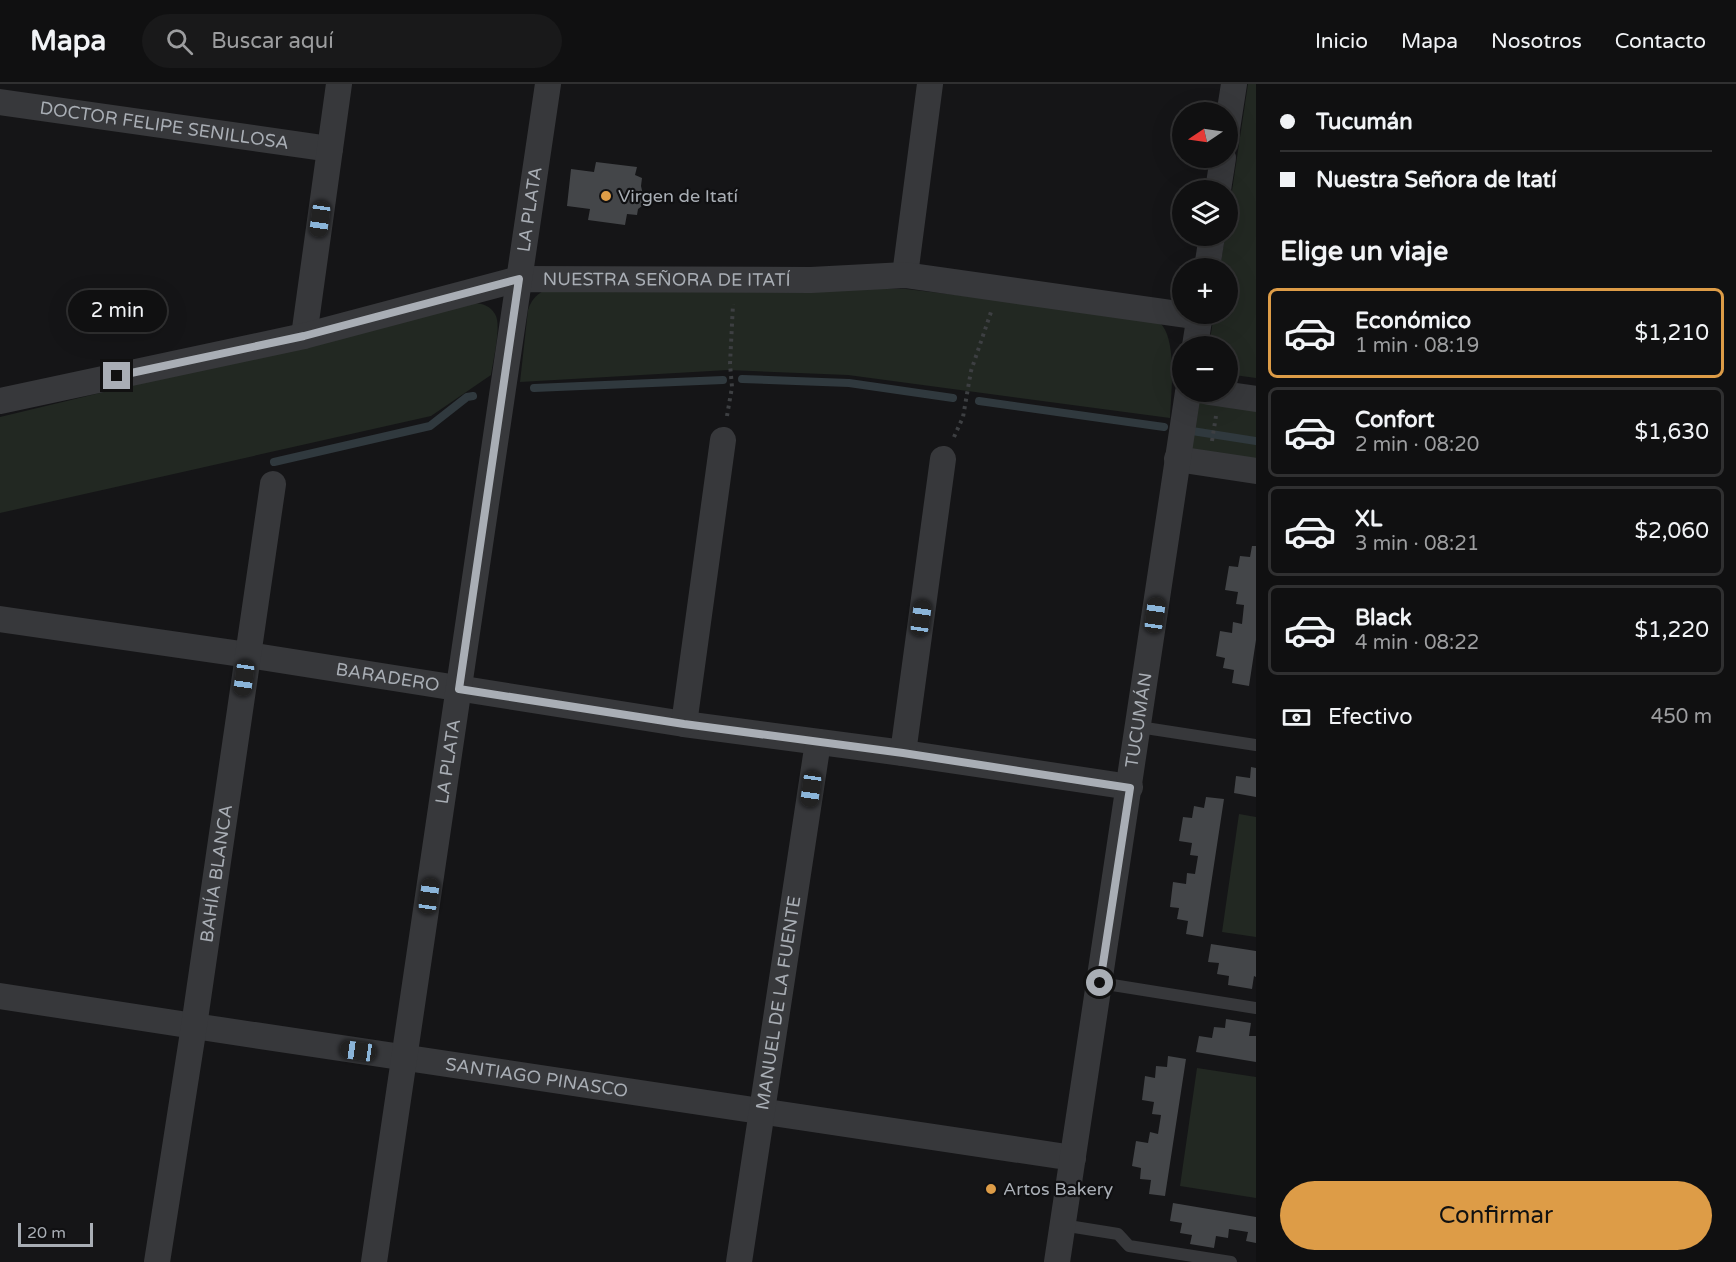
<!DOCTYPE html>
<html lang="es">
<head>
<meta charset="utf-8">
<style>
	:root { --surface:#101011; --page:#19191a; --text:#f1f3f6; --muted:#9c9d9f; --line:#303031; --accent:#dd9c47 }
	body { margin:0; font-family:"Varela Round",sans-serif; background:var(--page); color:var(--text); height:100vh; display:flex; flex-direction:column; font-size:22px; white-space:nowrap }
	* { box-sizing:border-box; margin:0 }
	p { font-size:20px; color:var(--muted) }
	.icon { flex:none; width:33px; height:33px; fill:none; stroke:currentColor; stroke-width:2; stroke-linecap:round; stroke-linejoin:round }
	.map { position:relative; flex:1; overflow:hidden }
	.side { display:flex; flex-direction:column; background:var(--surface); width:480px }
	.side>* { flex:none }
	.hud { display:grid; align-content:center; height:132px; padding:0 24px; background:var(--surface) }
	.needle { width:39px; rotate:257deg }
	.controls { position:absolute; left:1172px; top:18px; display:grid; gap:12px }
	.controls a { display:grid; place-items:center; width:66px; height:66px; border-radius:50%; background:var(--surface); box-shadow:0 6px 24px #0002,0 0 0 2px var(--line); font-size:30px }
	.scale { position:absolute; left:18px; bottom:15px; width:75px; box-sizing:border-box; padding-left:6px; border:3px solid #a9aeb5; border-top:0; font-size:16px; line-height:21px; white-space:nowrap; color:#a9aeb5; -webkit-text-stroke:4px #101012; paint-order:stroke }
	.end { position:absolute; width:27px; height:27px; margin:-14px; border:8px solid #a9aeb5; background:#111; box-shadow:0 0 0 3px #111 }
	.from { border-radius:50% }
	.bubble { position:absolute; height:42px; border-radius:21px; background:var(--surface); box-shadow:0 6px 24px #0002,0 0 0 2px var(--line); font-size:20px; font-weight:600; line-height:42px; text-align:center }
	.car { position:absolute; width:18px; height:36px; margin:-18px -9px; border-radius:8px; box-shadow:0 0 4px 2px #0007; background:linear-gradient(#222 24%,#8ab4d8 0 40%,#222 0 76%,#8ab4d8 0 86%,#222 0) }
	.hud b { display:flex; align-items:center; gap:21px; height:57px; font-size:22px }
	.hud b+b { border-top:2px solid var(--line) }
	.hud i { width:15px; height:15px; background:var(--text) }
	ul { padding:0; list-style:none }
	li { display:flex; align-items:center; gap:18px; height:90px; margin:0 12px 9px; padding:0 12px; border:3px solid var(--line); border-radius:9px }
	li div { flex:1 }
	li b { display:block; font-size:22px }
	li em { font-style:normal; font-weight:600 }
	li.selected { border-color:var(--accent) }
	li>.icon { width:54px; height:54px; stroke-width:1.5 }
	h2 { padding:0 24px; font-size:27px; line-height:72px }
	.pay { display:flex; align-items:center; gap:15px; height:66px; padding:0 24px; font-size:22px }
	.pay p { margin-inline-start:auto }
	.action { display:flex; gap:12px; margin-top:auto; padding:12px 24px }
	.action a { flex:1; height:69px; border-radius:36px; background:var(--accent); color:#111; font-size:24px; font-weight:600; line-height:69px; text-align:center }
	header { display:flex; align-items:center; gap:36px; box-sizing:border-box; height:84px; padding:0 30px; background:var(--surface); border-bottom:2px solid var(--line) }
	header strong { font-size:28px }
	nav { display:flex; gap:33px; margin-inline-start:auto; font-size:21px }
	.search { width:420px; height:54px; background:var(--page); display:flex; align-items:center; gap:15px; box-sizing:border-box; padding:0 21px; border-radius:33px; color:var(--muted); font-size:22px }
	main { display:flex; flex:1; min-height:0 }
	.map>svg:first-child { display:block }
	.green { fill:#222822 }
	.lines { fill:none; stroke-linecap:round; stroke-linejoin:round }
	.stream { stroke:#30393e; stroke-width:8 }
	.building { fill:#444649 }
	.path { stroke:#3d3f42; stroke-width:4; stroke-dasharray:3 4.5; stroke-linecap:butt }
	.lane { stroke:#37383b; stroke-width:12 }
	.street { stroke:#37383b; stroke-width:26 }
	.route { stroke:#a9aeb5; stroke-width:8 }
	.poi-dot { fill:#dd9c47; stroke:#101012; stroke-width:2 }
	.labels { text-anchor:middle; stroke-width:4.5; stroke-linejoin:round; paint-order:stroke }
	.street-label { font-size:18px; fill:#a9aeb5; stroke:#101012 }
	.poi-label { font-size:18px; fill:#a9aeb5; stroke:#101012; text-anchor:start }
</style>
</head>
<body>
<header>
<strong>Mapa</strong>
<div class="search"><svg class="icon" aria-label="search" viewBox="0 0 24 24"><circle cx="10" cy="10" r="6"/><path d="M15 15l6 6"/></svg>Buscar aquí</div>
<nav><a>Inicio</a><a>Mapa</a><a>Nosotros</a><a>Contacto</a></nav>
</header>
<main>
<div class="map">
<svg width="1256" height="1178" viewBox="0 0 1256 1178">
	<rect width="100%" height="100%" fill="#151517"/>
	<path class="green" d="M1248,0H1256V294L1227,290V262H1209L1214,230H1227V184H1220L1225,152H1227V140Z
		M854,204L906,205L1149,234C1154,236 1158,237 1162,241C1177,260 1171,310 1170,334L848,291L728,286L520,298L528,226C531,217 535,212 543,207Z
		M475,219C484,220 490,222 495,230C502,240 493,277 491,291L431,332L0,429V333Z
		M1199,316L1256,325V376L1191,365Z
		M1239,730L1256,733V853L1222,848Z
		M1197,984L1256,993V1114L1180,1102Z"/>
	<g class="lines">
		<path class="stream" d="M742,295L849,299L953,314
			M534,304L723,296
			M979,317L1164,343
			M1192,347L1256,357
			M274,378L430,342L467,313L473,312"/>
	</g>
	<path class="building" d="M596,78L637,83L635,91L642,94L641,102L644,115L642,122L638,125L637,131L627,130L625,141L588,136L590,125L567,122L571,85L594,88Z
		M1252,462H1256V556L1249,602L1232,599L1234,586L1223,584L1225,574L1216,572L1220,547L1232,549L1233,538L1242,540L1244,521L1236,520L1238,508L1225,506L1229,482L1238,483L1240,472L1250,473Z
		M1251,683L1256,684V713L1234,709L1236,692L1250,694Z
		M1206,713L1224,715L1203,853L1186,850L1188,837L1177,835L1179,824L1170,823L1173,798L1186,800L1187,789L1195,790L1198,772L1190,771L1192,759L1179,757L1183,733L1192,734L1194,722L1204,724Z
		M1211,860L1256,867V893L1254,892L1252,905L1228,901L1229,892L1217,890L1219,879L1208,878Z
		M1226,935L1251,939L1249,952H1256V978L1196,968L1199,952L1212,954L1214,943L1225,944Z
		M1168,972L1186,975L1165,1112L1149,1110L1151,1096L1140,1095L1141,1084L1132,1082L1136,1057L1148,1059L1150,1048L1158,1050L1161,1031L1152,1030L1154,1018L1142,1016L1145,992L1155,994L1156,982L1167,983Z
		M1173,1119L1256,1133V1159L1246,1157L1248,1148L1229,1145L1228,1154L1216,1152L1214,1164L1190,1160L1192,1151L1180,1149L1182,1139L1170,1137Z"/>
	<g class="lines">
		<path class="path" d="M727,332L732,303L730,280L733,220
			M954,353L963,333L971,287L991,228
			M1212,357L1216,332"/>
		<path class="lane" d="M1139,643L1256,661
			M1100,899L1256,924
			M1062,1141L1118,1150L1129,1162L1231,1178"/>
		<g class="street">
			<path id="s1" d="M0,18L330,65"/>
			<path d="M1227,45L1234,0"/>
			<path d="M1218,106L1223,74"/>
			<path d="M1207,184L1212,152"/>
			<path d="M905,191L930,0"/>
			<path d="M304,252L339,0"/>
			<path d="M1195,262L1200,230"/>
			<path d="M1209,308L1256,315"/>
			<path id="s2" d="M0,317L304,252L519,195L811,196L905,191L1200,233"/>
			<path d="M1177,375L1256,387"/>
			<path id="s3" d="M0,535L248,571L684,640L903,669L1130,703"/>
			<path d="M684,640L723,356"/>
			<path d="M903,669L943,375"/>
			<path id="s4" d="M0,912L194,942L1073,1074"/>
			<path id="s5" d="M157,1178L194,942L273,400"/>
			<path id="s6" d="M374,1178L548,0"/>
			<path id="s7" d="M739,1178L818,658"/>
			<path id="s8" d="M1057,1178L1188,308"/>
		</g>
	</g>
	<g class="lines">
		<path class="route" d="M117,292L304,252L519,195L459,605L684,640L903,669L1130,704L1100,899"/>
	</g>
	<g class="poi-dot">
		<circle cx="606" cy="112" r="6"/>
		<circle cx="991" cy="1105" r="6"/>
	</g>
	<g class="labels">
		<g class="street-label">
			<text dy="6" stroke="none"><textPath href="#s1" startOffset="166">DOCTOR FELIPE SENILLOSA</textPath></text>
			<text dy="6" stroke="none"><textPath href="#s6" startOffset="1064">LA PLATA</textPath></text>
			<text dy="6" stroke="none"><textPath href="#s2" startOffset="681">NUESTRA SEÑORA DE ITATÍ</textPath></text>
			<text dy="6" stroke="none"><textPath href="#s3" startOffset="392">BARADERO</textPath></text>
			<text dy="6" stroke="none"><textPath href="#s8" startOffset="548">TUCUMÁN</textPath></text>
			<text dy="6" stroke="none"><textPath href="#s6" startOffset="506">LA PLATA</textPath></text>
			<text dy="6" stroke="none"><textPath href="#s5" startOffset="393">BAHÍA BLANCA</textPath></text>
			<text dy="6" stroke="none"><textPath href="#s7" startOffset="262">MANUEL DE LA FUENTE</textPath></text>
			<text dy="6" stroke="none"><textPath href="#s4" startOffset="543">SANTIAGO PINASCO</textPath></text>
		</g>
		<g class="poi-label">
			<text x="618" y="118">Virgen de Itatí</text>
			<text x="1003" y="1111">Artos Bakery</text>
		</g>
	</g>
</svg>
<div class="controls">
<a><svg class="needle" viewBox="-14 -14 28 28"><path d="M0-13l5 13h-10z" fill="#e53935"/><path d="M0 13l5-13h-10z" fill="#9c9d9f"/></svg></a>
<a><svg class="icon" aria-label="layers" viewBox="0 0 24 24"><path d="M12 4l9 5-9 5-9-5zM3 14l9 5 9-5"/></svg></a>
<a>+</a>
<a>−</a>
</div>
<div class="scale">20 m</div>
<i class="end from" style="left:1100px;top:899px"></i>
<i class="end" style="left:117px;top:292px"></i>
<div class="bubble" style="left:68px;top:206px;width:99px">2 min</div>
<i class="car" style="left:320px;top:135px;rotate:188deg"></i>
<i class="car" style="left:1155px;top:531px;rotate:8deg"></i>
<i class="car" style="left:921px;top:534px;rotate:8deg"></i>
<i class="car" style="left:244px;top:594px;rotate:188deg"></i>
<i class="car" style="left:811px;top:705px;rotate:188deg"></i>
<i class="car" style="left:429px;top:812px;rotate:8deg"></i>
<i class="car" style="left:358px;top:967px;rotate:278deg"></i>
</div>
<section class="side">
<div class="hud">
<b><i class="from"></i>Tucumán</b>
<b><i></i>Nuestra Señora de Itatí</b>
</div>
<h2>Elige un viaje</h2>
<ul>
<li class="selected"><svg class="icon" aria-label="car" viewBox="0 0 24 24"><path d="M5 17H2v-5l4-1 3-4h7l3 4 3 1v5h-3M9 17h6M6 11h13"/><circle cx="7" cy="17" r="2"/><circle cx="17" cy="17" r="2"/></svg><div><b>Económico</b><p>1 min · 08:19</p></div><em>$1,210</em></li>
<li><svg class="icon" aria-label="car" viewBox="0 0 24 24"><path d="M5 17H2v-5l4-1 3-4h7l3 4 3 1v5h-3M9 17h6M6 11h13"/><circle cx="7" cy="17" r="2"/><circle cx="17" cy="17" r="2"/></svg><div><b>Confort</b><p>2 min · 08:20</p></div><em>$1,630</em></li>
<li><svg class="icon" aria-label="car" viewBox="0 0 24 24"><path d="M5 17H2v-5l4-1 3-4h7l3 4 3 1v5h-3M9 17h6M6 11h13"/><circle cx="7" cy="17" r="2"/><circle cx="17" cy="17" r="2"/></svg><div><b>XL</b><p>3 min · 08:21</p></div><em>$2,060</em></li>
<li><svg class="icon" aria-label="car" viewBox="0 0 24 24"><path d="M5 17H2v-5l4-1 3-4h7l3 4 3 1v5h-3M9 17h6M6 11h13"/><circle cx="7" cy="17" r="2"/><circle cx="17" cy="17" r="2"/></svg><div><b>Black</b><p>4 min · 08:22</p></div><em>$1,220</em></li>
</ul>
<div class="pay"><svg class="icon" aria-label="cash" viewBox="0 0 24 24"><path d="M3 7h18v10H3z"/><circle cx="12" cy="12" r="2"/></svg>Efectivo<p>450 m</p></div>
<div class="action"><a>Confirmar</a></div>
</section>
</main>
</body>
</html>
